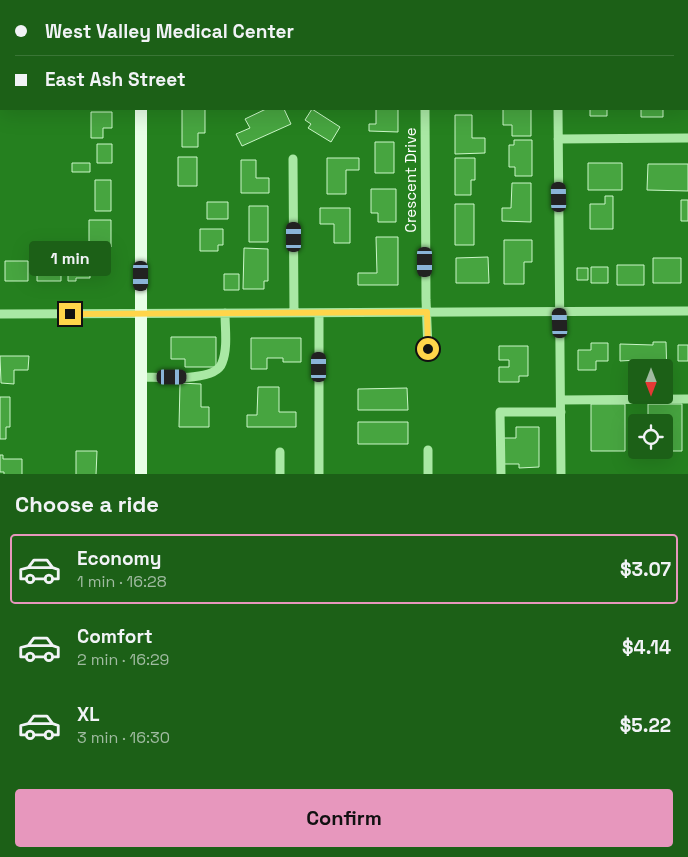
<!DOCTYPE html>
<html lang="en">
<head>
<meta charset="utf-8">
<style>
	:root { --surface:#1c6017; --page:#256620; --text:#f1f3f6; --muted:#a0bba1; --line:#3a7536; --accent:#e797bd }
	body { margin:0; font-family:"Space Grotesk",sans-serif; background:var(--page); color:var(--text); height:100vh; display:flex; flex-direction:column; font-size:19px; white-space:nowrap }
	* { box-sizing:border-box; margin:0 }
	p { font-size:16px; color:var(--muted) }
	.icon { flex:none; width:28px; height:28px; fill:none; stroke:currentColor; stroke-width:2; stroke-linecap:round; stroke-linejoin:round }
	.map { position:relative; height:474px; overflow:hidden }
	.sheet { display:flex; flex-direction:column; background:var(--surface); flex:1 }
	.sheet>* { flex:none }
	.guide { position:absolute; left:0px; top:0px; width:689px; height:110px; box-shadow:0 5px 20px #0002; display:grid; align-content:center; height:110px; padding:0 15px; background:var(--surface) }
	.needle { width:32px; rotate:180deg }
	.tools { position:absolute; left:628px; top:359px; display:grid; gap:10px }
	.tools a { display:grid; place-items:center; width:45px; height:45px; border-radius:5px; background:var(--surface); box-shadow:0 5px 20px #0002; font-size:25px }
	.end { position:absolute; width:22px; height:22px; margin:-11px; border:6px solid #ffd54a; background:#111; box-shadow:0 0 0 2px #111 }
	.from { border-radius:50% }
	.bubble { position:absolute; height:35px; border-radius:5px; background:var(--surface); box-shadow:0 5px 20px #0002; font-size:16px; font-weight:700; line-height:35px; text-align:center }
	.car { position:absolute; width:15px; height:30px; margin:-15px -8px; border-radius:6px; box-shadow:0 0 4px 1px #0007; background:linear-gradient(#222 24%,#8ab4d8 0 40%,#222 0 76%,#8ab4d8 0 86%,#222 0) }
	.guide b { display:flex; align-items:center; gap:18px; height:48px; font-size:19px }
	.guide b+b { border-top:1px solid var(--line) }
	.guide i { width:12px; height:12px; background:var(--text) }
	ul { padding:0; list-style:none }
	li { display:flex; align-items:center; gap:15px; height:70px; margin:0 10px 8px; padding:0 5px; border:2px solid transparent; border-radius:5px }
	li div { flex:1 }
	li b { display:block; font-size:19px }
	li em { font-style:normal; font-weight:700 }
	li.active { border-color:var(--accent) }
	li>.icon { width:45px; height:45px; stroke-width:1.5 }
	h2 { padding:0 15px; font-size:22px; line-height:60px }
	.primary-button { display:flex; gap:10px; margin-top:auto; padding:10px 15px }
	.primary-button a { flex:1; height:58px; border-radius:5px; background:var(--accent); color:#111; font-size:20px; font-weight:700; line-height:58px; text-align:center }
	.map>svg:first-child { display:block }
	.building { fill:#47a540; stroke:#cbf6c8 }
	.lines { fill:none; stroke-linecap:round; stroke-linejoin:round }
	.minor { stroke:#a9e8a4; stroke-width:9 }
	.major { stroke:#e7fee6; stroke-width:12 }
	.route { stroke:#ffd54a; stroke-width:6 }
	.labels { text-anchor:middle; stroke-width:4; stroke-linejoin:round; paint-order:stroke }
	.street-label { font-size:15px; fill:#fff; stroke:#25801f }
</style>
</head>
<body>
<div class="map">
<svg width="688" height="475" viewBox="0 0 688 475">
	<rect width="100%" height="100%" fill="#25801f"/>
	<path class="building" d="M183,0H218V1H183Z
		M229,0H253V1H229Z
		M256,0H283V1H256Z
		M295,0H319V1H295Z
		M342,0H380V1H342Z
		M452,0H476L478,1H454Z
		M509,0H532V1H509Z
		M588,0H611V1H588Z
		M182,109H205V133H198V147H182Z
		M266,109H284L291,124L242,146L236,134L250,128L245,119Z
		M312,109L340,127L331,142L308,128L311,124L305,120Z
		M376,109H398V132L369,131V124H376Z
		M503,109H531V136H512V125H503Z
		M590,109H607V116H590Z
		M635,109H663V117H641V109Z
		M91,112H112V128H103V138H91Z
		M455,115H472V138H485V153L455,154Z
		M514,140H532V176H515V167H509V145H514Z
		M375,142H394V173H375Z
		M97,144H112V163H97Z
		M178,157H197V186H178Z
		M327,158H359V170H346V194H327Z
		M455,158H475V180H471V195H455Z
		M241,160H256V178H269V193H241Z
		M72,163H90V172H72Z
		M588,163H622V190H588Z
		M648,164H688V191L647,190Z
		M95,180H111V211H95Z
		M512,183H531V222L502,221V208H511Z
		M371,189H396V222H378V213H371Z
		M605,196H613V229H590V204H605Z
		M681,200H688V221H681Z
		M207,202H228V219H207Z
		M455,204H474V245H455Z
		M249,206H268V242H249Z
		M320,208H350V243H334V224H320Z
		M89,220H111V247H89Z
		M200,229H223V245H218V251H200Z
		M376,237H398V285H358V273H377Z
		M504,240H532V262H524V284H504Z
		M244,248L268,249V281H264V289H243Z
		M488,257L489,283H456V258Z
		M653,258H681V283H653Z
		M5,261H28V281H5Z
		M37,261H61V281H37Z
		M68,261H90V278H76V281H68Z
		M617,265H644V285H617Z
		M591,267H608V283H591Z
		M577,268H588V280H577Z
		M224,274H239V290H224Z
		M171,337H216V367H185V359H171Z
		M251,338H301V362H283V358H267V369H251Z
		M653,342H666L667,378H664V368H646V365H638V360L620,361V344L653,345Z
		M591,343H608V361H596V370H578V350H591Z
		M678,345H688V361H678Z
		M499,346H528V376H519V382H499V367H509V360H499Z
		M0,356H29L28,370H14V384L1,383Z
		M180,383L201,384V407H209V427H179Z
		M258,387H279V412H296V427H247V415H257Z
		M407,388L408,410H358V389Z
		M0,397H10V427H6V439H0Z
		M591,404H625V451H591Z
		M648,404H682V451H648L664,450V422H648Z
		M358,422H408V444H358Z
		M516,427H539V467L519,468V464H503L502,438H516Z
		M76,451H97L96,475H76Z
		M0,455H3V459H22V475H4V472H0Z"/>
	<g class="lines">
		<path class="minor" d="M558,0V1
			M425,109L426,300L428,349
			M558,109L561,475
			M558,139L688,138
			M293,159L294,313
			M319,313V475
			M0,314L688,311
			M141,377C159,377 215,383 222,363C228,348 225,329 225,313
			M561,400L688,399
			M280,452V475
			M428,475V450
			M501,475L500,412H561"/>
		<path class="major" d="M141,0V1
			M141,109V475"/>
	</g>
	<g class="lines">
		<path class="route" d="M70,314L427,312L428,349"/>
	</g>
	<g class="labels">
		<g class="street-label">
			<text transform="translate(411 180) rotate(-90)" y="5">Crescent Drive</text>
		</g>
	</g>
</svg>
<div class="tools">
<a><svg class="needle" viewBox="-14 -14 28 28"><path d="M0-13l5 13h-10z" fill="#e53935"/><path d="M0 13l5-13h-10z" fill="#a0bba1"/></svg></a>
<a><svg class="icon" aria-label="locate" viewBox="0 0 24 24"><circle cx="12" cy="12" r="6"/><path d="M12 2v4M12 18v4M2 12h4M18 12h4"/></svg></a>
</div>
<i class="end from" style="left:428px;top:349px"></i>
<i class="end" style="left:70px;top:314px"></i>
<div class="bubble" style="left:29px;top:241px;width:82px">1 min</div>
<i class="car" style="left:559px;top:197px;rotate:359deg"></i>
<i class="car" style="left:294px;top:237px;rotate:0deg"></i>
<i class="car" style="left:425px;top:262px;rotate:180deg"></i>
<i class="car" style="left:141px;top:276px;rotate:180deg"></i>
<i class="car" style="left:560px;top:323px;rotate:358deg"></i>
<i class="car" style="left:319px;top:367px;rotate:0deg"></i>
<i class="car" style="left:172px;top:377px;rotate:90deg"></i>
<div class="guide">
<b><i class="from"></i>West Valley Medical Center</b>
<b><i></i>East Ash Street</b>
</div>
</div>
<section class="sheet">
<h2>Choose a ride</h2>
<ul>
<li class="active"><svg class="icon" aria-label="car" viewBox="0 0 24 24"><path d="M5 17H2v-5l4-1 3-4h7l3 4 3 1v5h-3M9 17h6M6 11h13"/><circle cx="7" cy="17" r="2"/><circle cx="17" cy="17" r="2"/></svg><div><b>Economy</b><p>1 min · 16:28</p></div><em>$3.07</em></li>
<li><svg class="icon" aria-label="car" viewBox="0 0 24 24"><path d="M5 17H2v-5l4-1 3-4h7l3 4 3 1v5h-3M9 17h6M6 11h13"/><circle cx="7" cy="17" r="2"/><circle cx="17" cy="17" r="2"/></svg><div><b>Comfort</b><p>2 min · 16:29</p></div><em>$4.14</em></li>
<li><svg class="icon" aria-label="car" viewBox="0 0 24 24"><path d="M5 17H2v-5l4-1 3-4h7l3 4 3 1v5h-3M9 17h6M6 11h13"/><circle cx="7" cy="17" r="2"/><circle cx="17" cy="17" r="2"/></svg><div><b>XL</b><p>3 min · 16:30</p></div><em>$5.22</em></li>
</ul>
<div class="primary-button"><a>Confirm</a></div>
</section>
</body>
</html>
